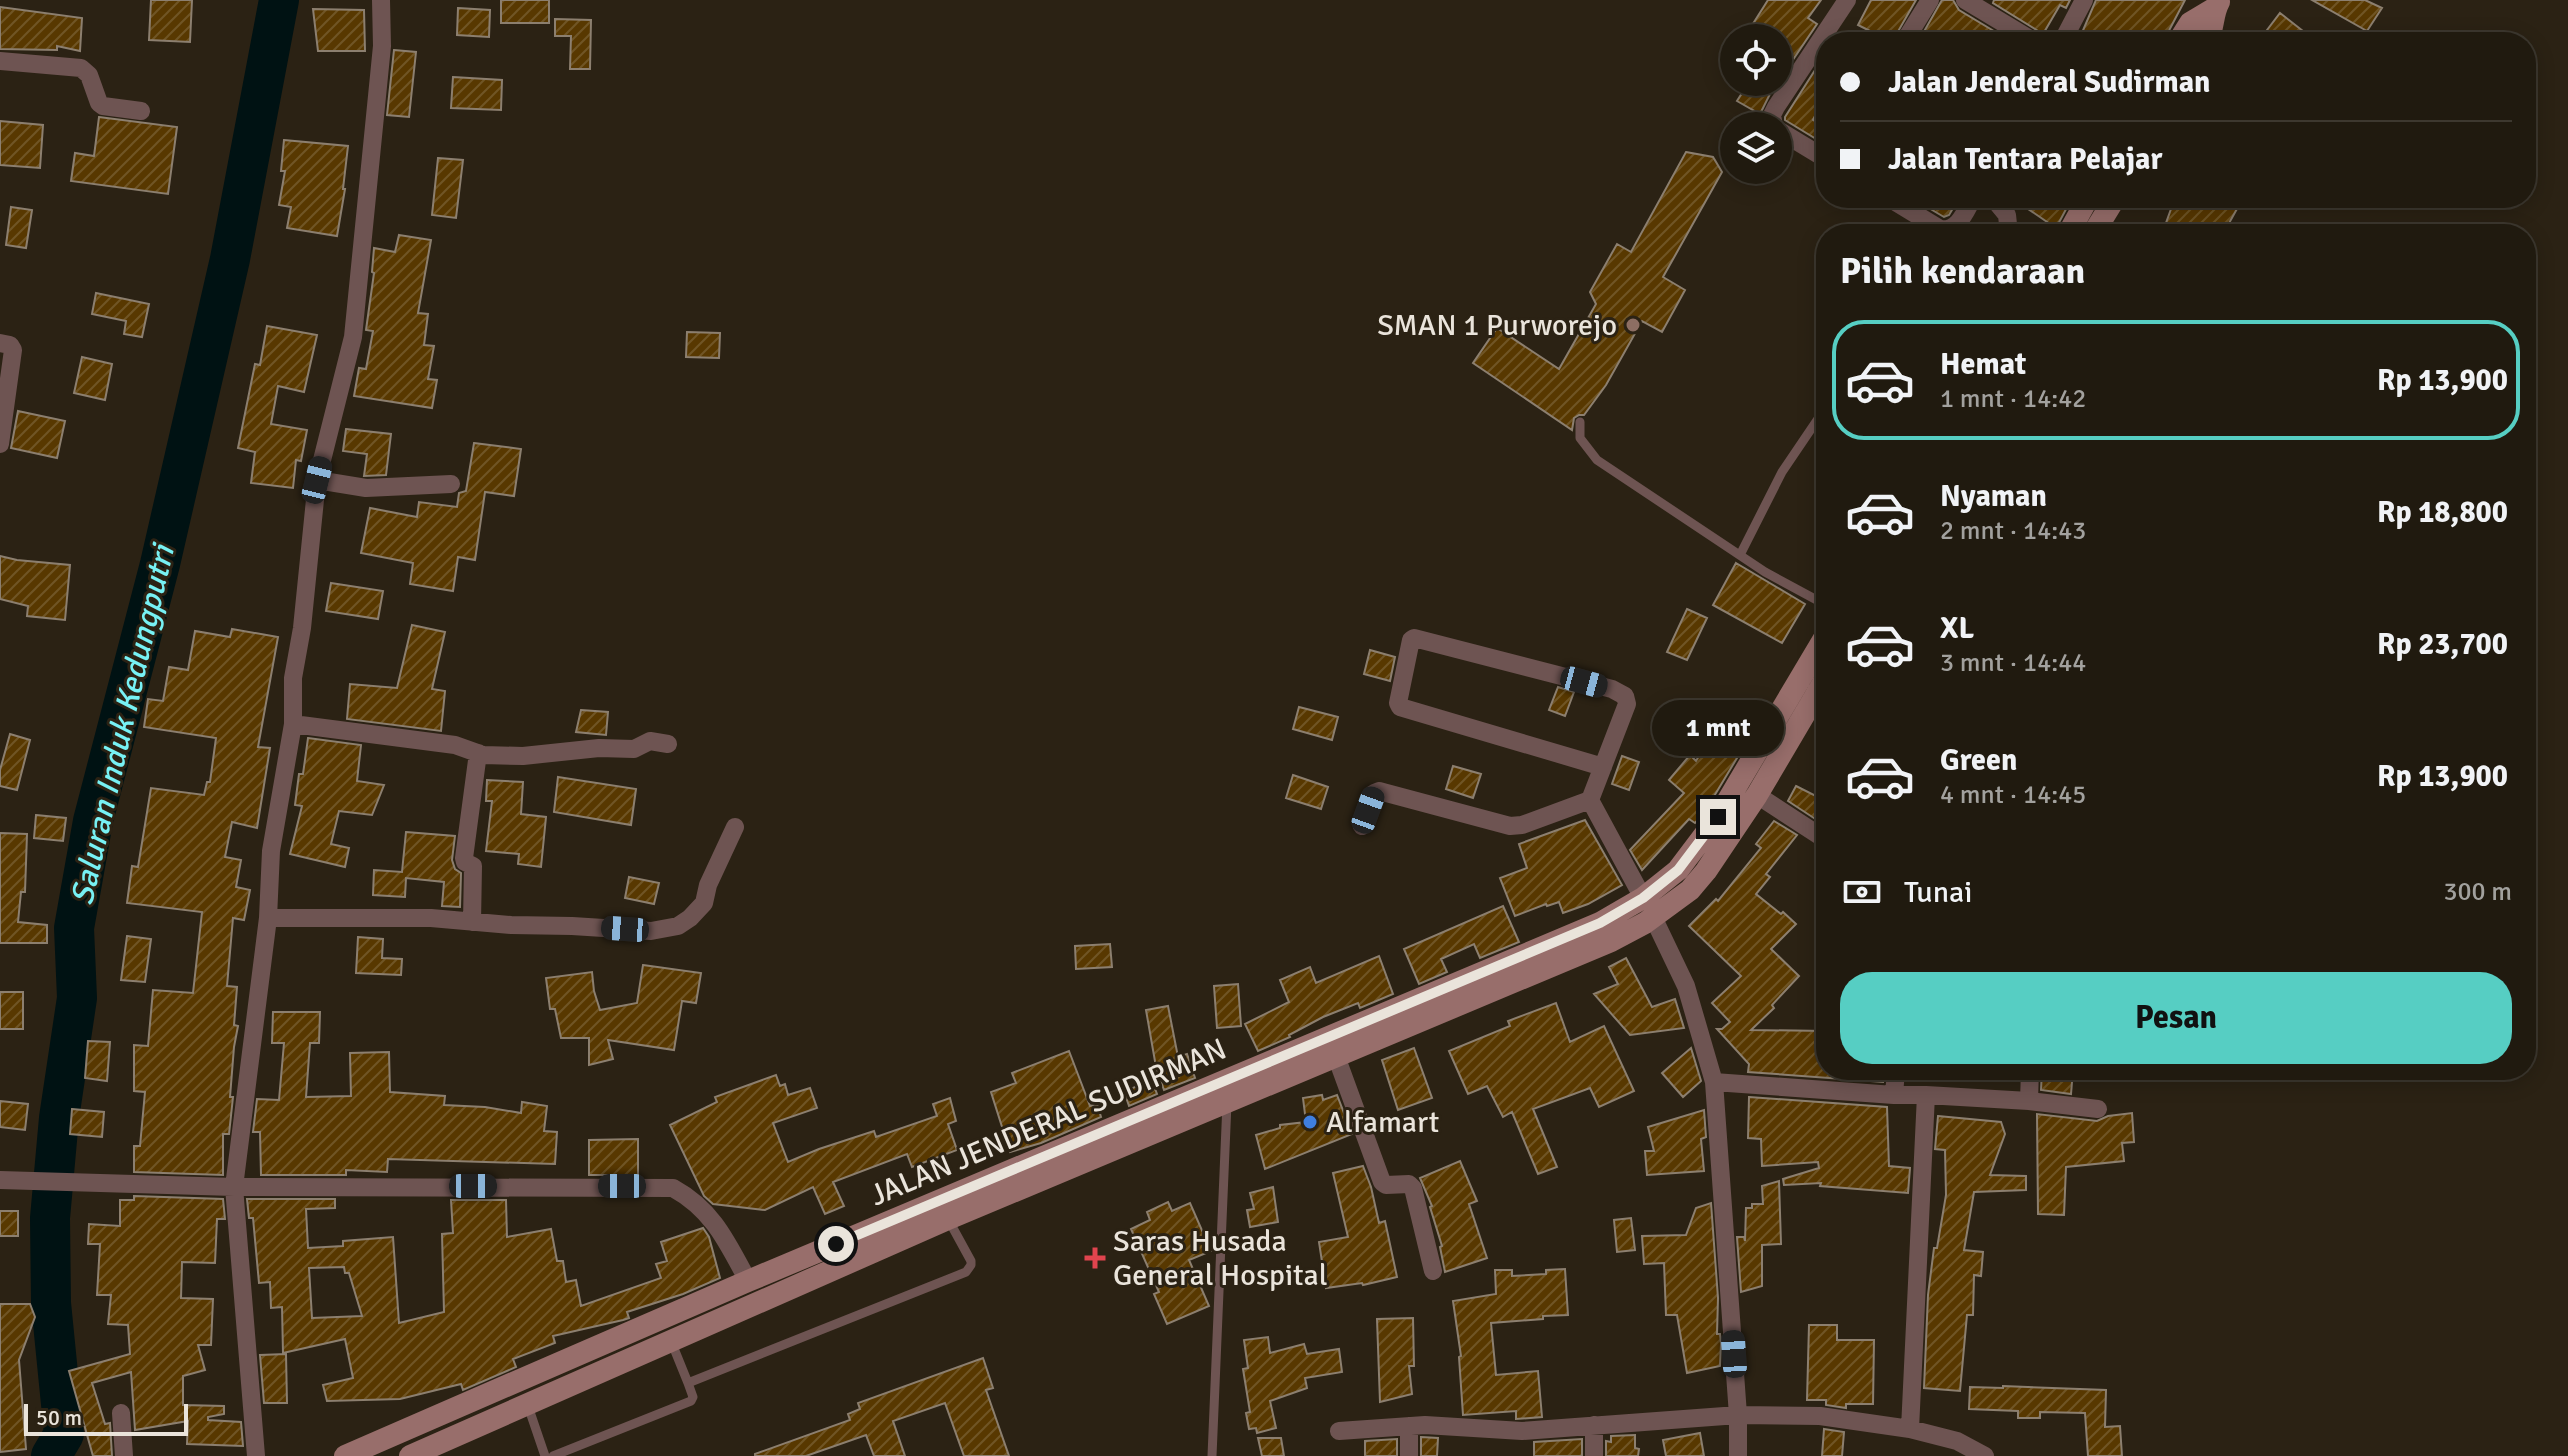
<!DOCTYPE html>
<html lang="id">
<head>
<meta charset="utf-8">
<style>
	:root { --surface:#201a0f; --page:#2d271d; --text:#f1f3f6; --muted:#a2a19e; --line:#3d382f; --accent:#56cec3 }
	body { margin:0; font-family:Signika,sans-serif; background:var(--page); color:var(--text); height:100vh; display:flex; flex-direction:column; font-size:30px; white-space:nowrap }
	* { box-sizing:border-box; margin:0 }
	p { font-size:26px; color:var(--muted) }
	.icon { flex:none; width:44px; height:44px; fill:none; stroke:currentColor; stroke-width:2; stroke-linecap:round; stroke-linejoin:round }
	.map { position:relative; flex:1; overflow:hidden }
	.side { position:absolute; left:1816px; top:224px; width:720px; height:856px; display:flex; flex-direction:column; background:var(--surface); border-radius:32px; box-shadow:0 4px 20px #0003,0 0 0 2px var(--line) }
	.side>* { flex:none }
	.top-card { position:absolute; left:1816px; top:32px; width:720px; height:176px; border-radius:32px; box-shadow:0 4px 20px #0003,0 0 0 2px var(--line); display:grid; align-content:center; height:176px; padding:0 24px; background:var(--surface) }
	.tools { position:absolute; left:1720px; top:24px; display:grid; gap:16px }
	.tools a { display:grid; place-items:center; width:72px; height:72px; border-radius:50%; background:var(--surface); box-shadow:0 4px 20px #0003,0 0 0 2px var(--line); font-size:40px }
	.scale { position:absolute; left:24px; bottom:20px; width:164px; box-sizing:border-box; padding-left:8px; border:4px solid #eae4db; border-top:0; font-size:22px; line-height:28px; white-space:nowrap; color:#eae4db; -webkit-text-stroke:6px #2b2214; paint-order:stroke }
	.end { position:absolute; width:36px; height:36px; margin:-18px; border:10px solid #eae4db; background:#111; box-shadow:0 0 0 4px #111 }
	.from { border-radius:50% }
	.bubble { position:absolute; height:56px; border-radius:28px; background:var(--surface); box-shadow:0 4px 20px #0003,0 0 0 2px var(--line); font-size:26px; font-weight:700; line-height:56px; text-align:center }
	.car { position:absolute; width:24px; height:48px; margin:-24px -12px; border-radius:10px; box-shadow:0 0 6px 2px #0007; background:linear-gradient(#222 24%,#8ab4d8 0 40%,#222 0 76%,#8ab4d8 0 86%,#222 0) }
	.top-card b { display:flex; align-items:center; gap:28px; height:76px; font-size:30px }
	.top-card b+b { border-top:2px solid var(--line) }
	.top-card i { width:20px; height:20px; background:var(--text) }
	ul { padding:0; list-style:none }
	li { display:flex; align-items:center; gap:24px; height:120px; margin:0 16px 12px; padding:0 8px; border:4px solid transparent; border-radius:32px }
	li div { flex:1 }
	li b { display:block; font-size:30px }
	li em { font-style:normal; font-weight:700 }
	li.selected { border-color:var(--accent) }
	li>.icon { width:72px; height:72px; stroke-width:1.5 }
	h2 { padding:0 24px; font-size:36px; line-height:96px }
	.pay { display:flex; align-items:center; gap:20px; height:88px; padding:0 24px; font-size:30px }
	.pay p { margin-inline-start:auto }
	.cta { display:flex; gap:16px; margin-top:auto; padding:16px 24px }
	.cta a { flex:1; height:92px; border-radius:32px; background:var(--accent); color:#111; font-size:32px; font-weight:700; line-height:92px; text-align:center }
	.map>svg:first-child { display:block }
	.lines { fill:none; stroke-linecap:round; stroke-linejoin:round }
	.river { stroke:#001213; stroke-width:40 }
	.building { fill:url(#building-hatch); stroke:#8c7f6f; stroke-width:2; fill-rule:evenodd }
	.service { stroke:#6e5452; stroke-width:9 }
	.minor { stroke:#6e5452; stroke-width:18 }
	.secondary { stroke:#986e6b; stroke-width:22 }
	.route { stroke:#eae4db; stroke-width:10 }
	.education-dot { fill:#8d6e63; stroke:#2b2214; stroke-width:3 }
	.shop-dot { fill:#3f7fe0; stroke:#2b2214; stroke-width:3 }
	.health-dot { fill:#e0444e; stroke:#2b2214; stroke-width:3 }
	.labels { text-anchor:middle; stroke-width:6; stroke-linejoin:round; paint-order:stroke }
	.poi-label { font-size:30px; fill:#eae4db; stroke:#2b2214; text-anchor:start }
	.street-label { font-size:30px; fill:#eae4db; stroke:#2b2214 }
	.water-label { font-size:32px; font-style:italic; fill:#77f1f4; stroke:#2b2214 }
</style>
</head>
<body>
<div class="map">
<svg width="2568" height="1456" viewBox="0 0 2568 1456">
	<defs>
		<pattern id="building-hatch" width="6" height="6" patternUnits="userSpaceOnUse" patternTransform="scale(2)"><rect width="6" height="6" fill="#583800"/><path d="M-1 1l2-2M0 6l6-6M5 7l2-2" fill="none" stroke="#705525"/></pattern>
	</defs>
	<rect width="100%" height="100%" fill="#2b2214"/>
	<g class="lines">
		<path class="river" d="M51,1456L64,1434L51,1303L50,1218L59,1118L77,998L74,928L93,821L160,564L230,259L279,0"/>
	</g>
	<path class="building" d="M151,0H192L190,42L149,40Z
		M501,0H549V23H501Z
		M1768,0H1821L1808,18L1817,24L1778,82V38H1744Z
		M1871,0H1916L1892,42L1858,25Z
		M1942,0H1953L1959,10L2012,42H1918Z
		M1994,0H2070L2066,8L2060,5L2043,34L1993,3Z
		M2096,0H2185L2163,42H2078Z
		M2312,0H2365L2382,8L2367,31Z
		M0,7L82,18L80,51L57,46V50L0,49Z
		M458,8L490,10L489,37L457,35Z
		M313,9L364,10L365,51H318Z
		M2280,13L2317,42H2258Z
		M555,19L591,20L590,69H570L571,36H555Z
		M394,50L416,52L409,117L387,115Z
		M1826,53V94L1813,120L1826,128V145L1785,120V117Z
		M453,77L502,80L501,110L451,108Z
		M1749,82L1770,94L1760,114L1737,101Z
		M99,117L177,127L168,194L71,181L75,153L94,156Z
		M0,121L43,125L40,168L0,165Z
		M284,140L348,146L343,189H345L337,236L287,228L291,207L279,205L285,171H281Z
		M1686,152L1713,157L1722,172L1663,277L1685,290L1662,332L1642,321L1606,385L1584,415H1579L1574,418L1572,430L1473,363L1497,328L1559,369L1596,304L1590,292L1617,244L1631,252Z
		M438,158L463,160L456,218L432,215Z
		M1912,198H1959L1949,215L1944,217Z
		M2012,198H2072L2056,228Z
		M2175,198H2243L2223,234H2162Z
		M11,207L32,210L26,248L6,245Z
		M399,235L431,240L418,313L428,314L424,345L434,346L428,379L437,380L432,408L354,396L359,368L366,369L373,331L366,330L374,273L372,272L374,248L395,252Z
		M96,293L149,304L142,337L124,334L126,321L92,314Z
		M267,326L317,335L304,392L278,386L271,424L307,430L301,461L296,460L293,488L251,483L255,452L238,448L255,364L260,365Z
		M687,332L720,333L719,358L686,357Z
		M82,357L112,364L105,400L74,393Z
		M18,411L65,421L57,458L11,448Z
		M346,429L391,434L386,475L364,476L367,454L343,451Z
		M474,443L521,449L514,496L485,492L475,560L458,557L453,591L410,584L413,563L361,553L370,508L417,517L419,502L457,507L459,493L466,491Z
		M0,556L17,560L70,565L65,620L27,616L28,606L0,599Z
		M1736,563L1805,604L1782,643L1713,605Z
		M331,583L383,591L378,619L326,611Z
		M1687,609L1707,618L1687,660L1667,652Z
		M412,625L445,632L432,689L445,691L441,731L347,719L350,684L397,688Z
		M232,629L278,637L258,747L270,748L257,828L232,822L225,857L241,860L236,887L250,890L244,920L233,918L227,986L237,987L234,1025L238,1026L234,1047L230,1097H233L229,1134H223V1175L134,1172V1146H140L145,1092L134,1091V1045L148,1046L153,990L193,993L202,912L127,903L132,866L138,867L151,788L204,795L207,782H210L216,738L144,727L148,699L163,701L169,667L188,670L195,631L230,637Z
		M1370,650L1395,657L1390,681L1364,674Z
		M1558,687L1574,692L1565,716L1549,710Z
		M1299,707L1338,717L1332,740L1293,729Z
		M581,710L608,712L606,735L576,732Z
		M1718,725L1746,743L1704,813L1695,823L1689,819L1642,870L1630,850L1684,793L1669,780L1690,755L1696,761Z
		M10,734L30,740L17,790L0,786V770Z
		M308,738L361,745L357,781L384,785L372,815L339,811L331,844L349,848L345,867L290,854L302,806L295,805L299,774H303Z
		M1622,756L1639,762L1629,790L1612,784Z
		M1453,766L1481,774L1473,798L1446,789Z
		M1293,775L1328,787L1321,809L1286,798Z
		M558,777L636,789L631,825L554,812Z
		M487,780L523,782L521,814L546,817L541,867L518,864L519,854L486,851L492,801H486Z
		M1796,786L1826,801V826L1788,801Z
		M36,815L66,818L63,841L34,838Z
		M1585,820L1622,885L1588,904L1563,913L1559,902L1547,906L1546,904L1515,916L1500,878L1527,868L1519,844Z
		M1774,821L1797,835L1766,874L1770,877L1756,894L1781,914L1783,912L1796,924L1771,949L1799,976L1772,1005L1774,1008L1751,1030L1826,1031V1070H1884L1883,1082L1748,1072L1749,1064L1717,1029H1722L1730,1022L1712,1003L1741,976L1689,926L1716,899L1718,901L1761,848L1756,844Z
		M406,832L455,836L452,860L455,869L461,873L460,907L442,906L444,882L406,878L405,897L373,895L374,870L402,872Z
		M0,833L27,834L25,892H21L18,922L47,925V943H0Z
		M629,877L659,883L654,904L625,898Z
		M1503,906L1519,942L1480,958L1474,944L1441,959L1447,972L1419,984L1404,949Z
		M127,936L151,939L145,982L121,980Z
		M358,937L383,939L382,958L402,959L401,975L356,973Z
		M1110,944L1112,967L1076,969L1075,946Z
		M1379,956L1393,994L1360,1008L1358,1003L1323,1017L1289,1035L1290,1037L1258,1051L1245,1024L1289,1002L1280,980L1310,967L1316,983Z
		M1626,958L1652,1007L1675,999L1684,1028L1630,1035L1594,994L1618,984L1609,967Z
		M643,965L701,973L696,1003L682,1001L674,1050L608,1040L613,1059L589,1065V1038H561L555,1009H550L546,978L592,972L594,991L600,1010L637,1003Z
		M1238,984L1241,1026L1217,1028L1214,986Z
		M0,992H23V1029H0Z
		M1556,1003L1570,1042L1604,1026L1634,1091L1599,1107L1590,1088L1533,1109L1557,1167L1538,1174L1512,1112L1503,1117L1487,1086L1468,1094L1449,1051L1510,1026L1508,1021Z
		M1168,1006L1178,1057L1187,1054L1195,1078L1164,1090L1156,1067L1146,1010Z
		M273,1012H320L319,1043H310L306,1097L351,1096L350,1053L389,1052L390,1092L445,1096L444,1105L485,1107L521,1113L522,1102L547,1106L544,1131L557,1132L555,1164L388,1159L387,1172L346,1170V1175H261L260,1132H253L257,1099L279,1100L284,1043H272Z
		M88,1041L110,1042L107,1081L85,1078Z
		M1414,1048L1432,1098L1398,1110L1382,1060Z
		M1691,1048L1701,1081L1683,1097L1662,1073Z
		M1069,1051L1090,1106L1097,1104L1101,1117L1041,1143L1010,1152L991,1092L1016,1083L1012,1073Z
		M2042,1070H2073L2071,1094L2041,1090Z
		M776,1075L780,1086L785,1084L788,1095L810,1088L817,1108L773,1123L788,1162L819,1149L874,1131L876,1137L937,1116L933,1104L950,1098L956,1121L948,1124L957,1150L912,1167L907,1154L833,1182L844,1206L825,1214L813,1187L765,1210L713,1204L704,1196L670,1125L717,1102L715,1097Z
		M1152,1081L1157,1094L1129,1106L1124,1091Z
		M1322,1095L1323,1100L1337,1095L1352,1134L1265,1169L1256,1135L1280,1128V1125L1306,1122L1303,1098Z
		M1749,1097L1887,1107L1889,1166L1910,1168L1908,1193L1820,1186L1821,1183L1784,1185L1783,1179L1819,1168L1818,1162L1762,1166L1761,1139L1748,1138Z
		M0,1101L28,1104L25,1130L0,1127Z
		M72,1109L104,1112L102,1137L70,1134Z
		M1704,1110L1706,1137L1701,1139L1704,1171L1647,1175L1645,1151H1654L1648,1127Z
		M2132,1113L2134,1142L2122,1143L2124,1161L2066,1167L2064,1215L2038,1214L2037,1114L2097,1121L2108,1116Z
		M1938,1116L2001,1122L2005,1134L1990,1175L2026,1176V1190L1974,1192L1964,1250L1983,1252L1981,1276L1974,1275L1973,1315H1967L1960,1391L1924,1388L1928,1295L1934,1248H1937L1946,1195L1945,1150L1935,1149Z
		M638,1139V1175H589V1140Z
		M1460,1161L1477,1201L1469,1204L1487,1258L1445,1272L1440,1247L1442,1246L1430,1207L1432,1206L1420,1178Z
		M1363,1166L1371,1187L1379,1223L1385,1221L1397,1277L1363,1285L1362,1283L1326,1288L1319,1242L1348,1237L1333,1173Z
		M1779,1181L1781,1244L1762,1245V1286L1741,1292L1737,1237H1744L1745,1241L1746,1208H1752V1204H1763L1762,1186Z
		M1273,1187L1278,1222L1250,1227L1247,1210L1254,1209L1250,1193Z
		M134,1196L223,1199L225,1219H217L215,1263L182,1262L181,1298L213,1299L211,1345H198L205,1370L183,1376V1405L224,1406V1414L208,1417V1420L241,1422L243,1446L187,1444L188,1421L135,1430L131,1372L92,1383L105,1424L110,1423L112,1456H93L69,1371L130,1354L128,1325L108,1324L111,1295H97L100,1244H88L89,1224L120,1226V1200H134Z
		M247,1199H335V1208L306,1209L308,1248L343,1246V1241L393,1237L399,1323L444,1312L442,1234L453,1233L451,1200H506L507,1237L551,1229L557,1261H563L566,1282L576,1280L581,1306L661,1278L656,1264L667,1261L661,1242L703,1228L709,1237L720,1278L683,1294L627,1312L629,1318L623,1320L553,1336L555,1343L513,1359L516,1367L463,1390L461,1384L400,1399L327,1401L323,1385L353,1378L345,1339L283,1353L282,1307L271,1308L270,1282L259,1283L253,1218H249ZM344,1267L345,1273H349L362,1316L312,1318L309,1268Z
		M1168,1202L1172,1211L1190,1203L1211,1251L1189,1260L1209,1306L1167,1324L1154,1294L1159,1292L1131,1229L1150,1220L1147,1212Z
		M1711,1203L1718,1298L1717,1334H1720L1721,1344L1720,1366L1687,1373L1677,1315H1666L1664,1263L1644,1264L1642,1236L1686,1235L1696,1208Z
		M0,1211H18V1236H0Z
		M1631,1218L1635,1250L1617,1252L1614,1220Z
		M1565,1269L1568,1315L1543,1316V1319L1491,1323L1496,1375L1538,1371L1542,1417L1516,1419V1411L1463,1415L1459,1357L1461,1356L1453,1301L1496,1294L1495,1270H1512V1276L1546,1274V1270Z
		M0,1304H30L35,1317L19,1360L26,1449L0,1452Z
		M1413,1318L1414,1366H1409L1412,1394L1380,1402L1377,1319Z
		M1809,1325H1837V1340H1874L1873,1404H1846V1408L1826,1405V1400H1807Z
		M1268,1337L1270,1353L1304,1344L1307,1354L1339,1349L1342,1372L1305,1378L1307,1388L1270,1401L1276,1428L1257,1433L1256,1428L1249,1429L1246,1413L1250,1412L1243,1369L1248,1368L1244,1340Z
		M286,1354L287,1403H264L260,1355Z
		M983,1358L993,1388L986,1390L1009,1456H964L945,1403L893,1421L905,1456H874L866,1435L806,1456H755V1454L850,1420L848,1414L860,1409L858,1403Z
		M2003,1386L2106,1390L2105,1427L2120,1426L2122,1456H2088L2085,1413L2040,1412V1418H2018V1411L1969,1409L1970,1387L2003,1388Z
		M1824,1429L1844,1432L1842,1456H1822Z
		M1700,1433L1704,1456H1666L1663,1440Z
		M1635,1435V1448L1639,1449L1638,1456H1606V1441L1611,1442V1436Z
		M1421,1437L1438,1438L1437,1456H1421Z
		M1258,1438H1281L1284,1456H1262Z
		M1397,1439V1456H1365V1441Z
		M1582,1439V1456H1534V1442Z"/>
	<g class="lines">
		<path class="service" d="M1580,422V438L1597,460L1765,572L1826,605
			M1740,555L1782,472L1826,407
			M671,1341L688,1383
			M528,1406L545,1456
			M553,1456L691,1401L693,1397L688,1383L966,1272L971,1265V1261L948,1219
			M1212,1456L1227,1103"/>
		<path class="minor" d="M1965,0L2035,42
			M1904,42L1930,0
			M2062,42L2084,0
			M0,61L81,68L89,75L99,103L103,106L141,111
			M1774,126L1772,115L1776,107L1847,0
			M1778,130L1826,159
			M1889,198L1940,229C1958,232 1965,212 1973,198
			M1993,198L2007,215L2009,234
			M0,343L10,345L13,350L0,444
			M317,480L366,488L451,484
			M293,724L455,745L483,755L523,756L599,748L634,749L650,741L668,744
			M1603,767L1400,707L1398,703L1411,640L1414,638L1612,689L1625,696L1627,704L1590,800L1643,898
			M1757,795L1826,840
			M1362,826L1374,793L1379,791L1510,826L1522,825L1590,800
			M1653,917L1686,986L1714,1082L1738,1415V1456
			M268,918H431L511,925L572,926L651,931L678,926L690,918L704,903L708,885L735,827
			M472,922L473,866L465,862L464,858L478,753
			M1336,1056L1382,1182L1386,1185L1409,1184L1413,1188L1433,1271
			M1714,1082L1894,1095H1926L2029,1101L2098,1109
			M1894,1095L1896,1070
			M2029,1101L2030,1070
			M0,1180L234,1187L673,1188C713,1210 727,1242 748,1281
			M121,1413L124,1456
			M1594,1425V1456
			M1409,1426V1456
			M1910,1429L1926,1095
			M1339,1431L1425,1425L1522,1431L1738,1415L1820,1416L1910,1429L1957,1441L1985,1456
			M256,1456L234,1187L268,918L271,851L293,724V678L302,628L317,480L353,337L382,46L381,0"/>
		<path class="secondary" d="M2178,42L2190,23L2215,8
			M2207,42C2214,29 2212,14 2219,2
			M2068,234L2088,198
			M2093,234L2115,198
			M345,1456L748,1281L1600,923L1643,898L1678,870L1718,817L1826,635
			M410,1456L948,1219L1611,941L1645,923L1690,890L1706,871L1757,795L1826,678"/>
	</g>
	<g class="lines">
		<path class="route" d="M836,1244L1600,923L1643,898L1678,870L1718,817"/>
	</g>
	<circle class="education-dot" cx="1633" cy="325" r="8"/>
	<circle class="shop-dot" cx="1310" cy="1122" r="8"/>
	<path class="health-dot" d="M1091 1246h8v8h8v8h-8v8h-8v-8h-8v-8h8z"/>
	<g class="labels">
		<g class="poi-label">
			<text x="1617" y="335" text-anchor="end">SMAN 1 Purworejo</text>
			<text x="1326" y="1132">Alfamart</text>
			<text x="1113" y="1251">Saras Husada<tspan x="1113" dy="34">General Hospital</tspan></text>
		</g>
		<g class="street-label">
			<text transform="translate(1048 1122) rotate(-23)" y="10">JALAN JENDERAL SUDIRMAN</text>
		</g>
		<g class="water-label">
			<text transform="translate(122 725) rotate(-77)" y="11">Saluran Induk Kedungputri</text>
		</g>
	</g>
</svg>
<div class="tools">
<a><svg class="icon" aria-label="locate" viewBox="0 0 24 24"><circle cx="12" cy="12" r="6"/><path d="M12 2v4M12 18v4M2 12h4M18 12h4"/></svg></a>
<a><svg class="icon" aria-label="layers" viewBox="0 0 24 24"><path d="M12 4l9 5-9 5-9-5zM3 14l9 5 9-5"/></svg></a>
</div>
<div class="scale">50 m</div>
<i class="end from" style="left:836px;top:1244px"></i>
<i class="end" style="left:1718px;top:817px"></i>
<div class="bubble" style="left:1652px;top:700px;width:132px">1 mnt</div>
<i class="car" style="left:317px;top:480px;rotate:14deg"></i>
<i class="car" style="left:1584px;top:682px;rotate:105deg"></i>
<i class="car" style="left:1368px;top:810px;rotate:20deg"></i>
<i class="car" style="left:625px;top:929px;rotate:274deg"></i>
<i class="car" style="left:473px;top:1186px;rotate:90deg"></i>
<i class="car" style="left:622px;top:1186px;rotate:270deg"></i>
<i class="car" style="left:1734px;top:1354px;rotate:356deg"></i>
<div class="top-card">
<b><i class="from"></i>Jalan Jenderal Sudirman</b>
<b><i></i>Jalan Tentara Pelajar</b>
</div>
<section class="side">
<h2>Pilih kendaraan</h2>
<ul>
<li class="selected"><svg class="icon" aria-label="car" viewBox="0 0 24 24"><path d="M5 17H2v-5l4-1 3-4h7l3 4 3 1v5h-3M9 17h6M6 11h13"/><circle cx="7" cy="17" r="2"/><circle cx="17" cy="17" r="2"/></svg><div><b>Hemat</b><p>1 mnt · 14:42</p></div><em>Rp 13,900</em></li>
<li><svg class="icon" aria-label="car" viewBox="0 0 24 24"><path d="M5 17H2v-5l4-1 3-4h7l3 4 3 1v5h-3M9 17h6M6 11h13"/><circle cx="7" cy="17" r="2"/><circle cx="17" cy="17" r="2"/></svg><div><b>Nyaman</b><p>2 mnt · 14:43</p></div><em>Rp 18,800</em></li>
<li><svg class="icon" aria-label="car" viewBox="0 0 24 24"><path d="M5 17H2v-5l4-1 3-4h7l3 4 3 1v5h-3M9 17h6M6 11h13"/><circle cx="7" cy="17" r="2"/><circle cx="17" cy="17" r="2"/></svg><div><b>XL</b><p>3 mnt · 14:44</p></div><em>Rp 23,700</em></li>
<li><svg class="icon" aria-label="car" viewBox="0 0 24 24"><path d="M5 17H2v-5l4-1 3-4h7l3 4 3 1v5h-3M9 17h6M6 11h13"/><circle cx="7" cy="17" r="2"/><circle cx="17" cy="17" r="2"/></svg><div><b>Green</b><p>4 mnt · 14:45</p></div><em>Rp 13,900</em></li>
</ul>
<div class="pay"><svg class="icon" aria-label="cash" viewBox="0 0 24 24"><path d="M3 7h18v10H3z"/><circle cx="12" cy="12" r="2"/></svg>Tunai<p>300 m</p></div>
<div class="cta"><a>Pesan</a></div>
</section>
</div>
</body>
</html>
